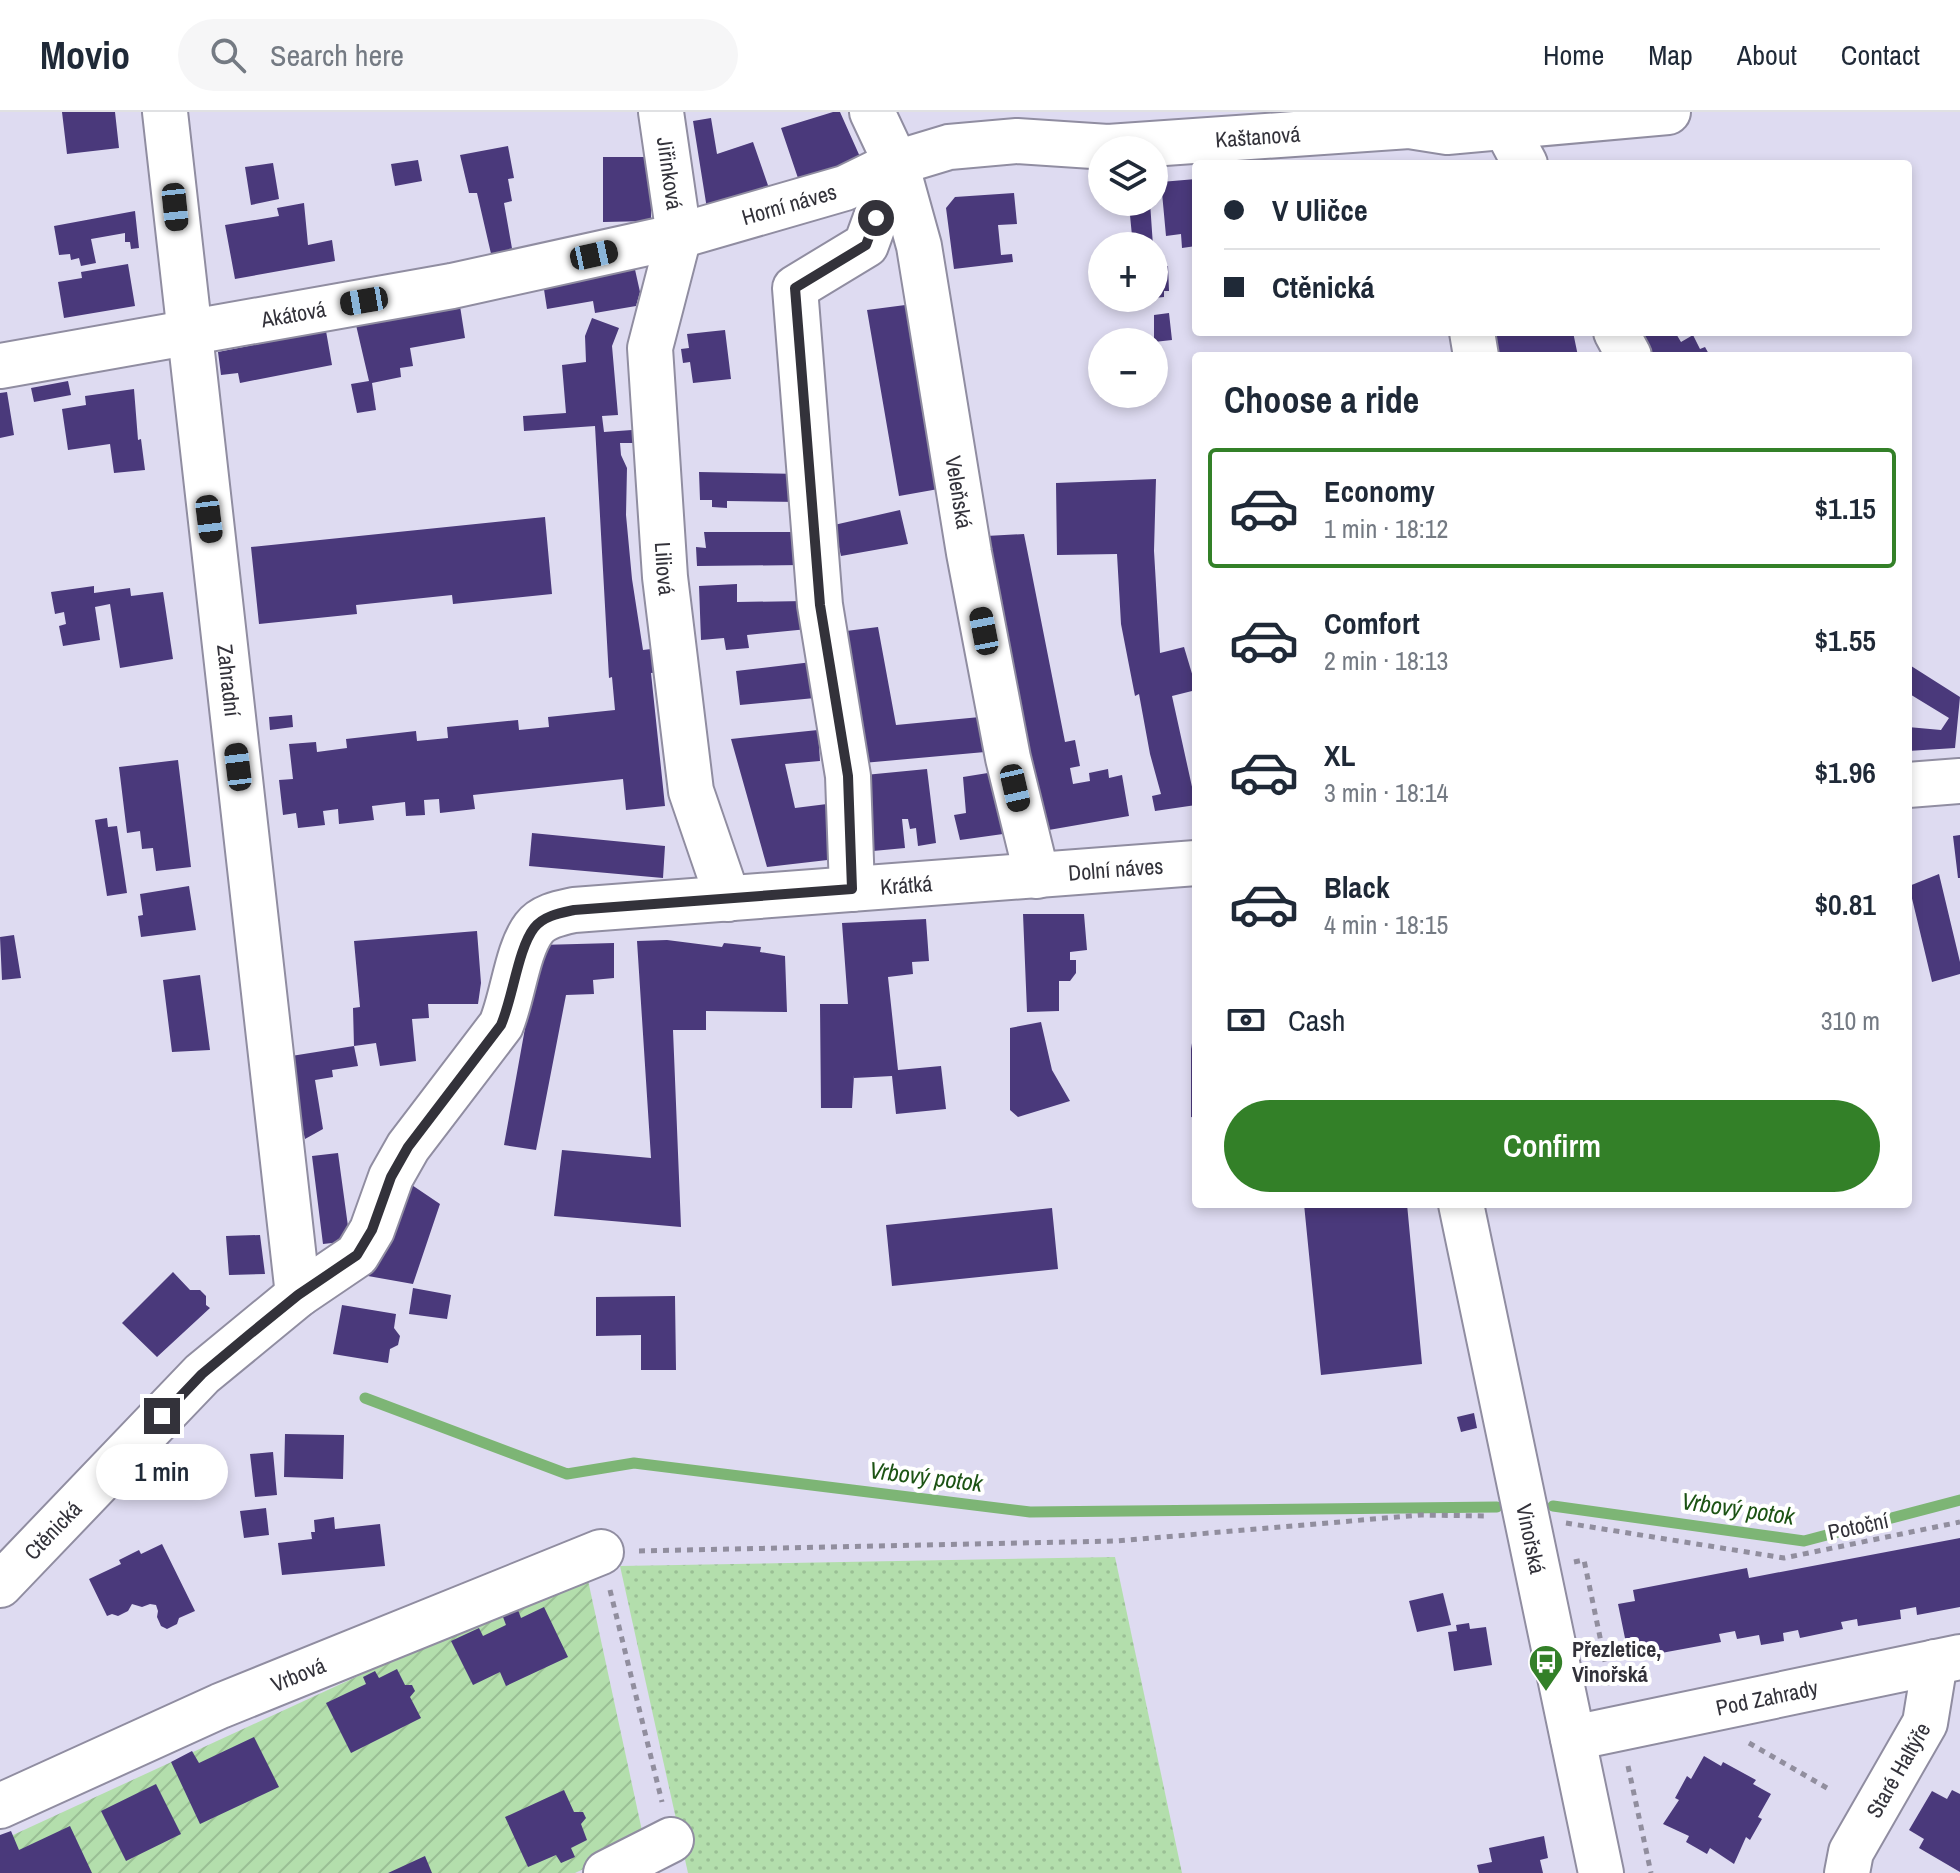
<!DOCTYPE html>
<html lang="en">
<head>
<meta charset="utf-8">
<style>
	:root { --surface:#fff; --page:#f6f6f7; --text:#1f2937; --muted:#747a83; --line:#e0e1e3; --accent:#338028 }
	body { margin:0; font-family:"Archivo Narrow",sans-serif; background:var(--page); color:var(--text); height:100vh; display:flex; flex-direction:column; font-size:30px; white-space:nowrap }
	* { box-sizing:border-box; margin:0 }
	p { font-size:26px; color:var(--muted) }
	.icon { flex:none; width:44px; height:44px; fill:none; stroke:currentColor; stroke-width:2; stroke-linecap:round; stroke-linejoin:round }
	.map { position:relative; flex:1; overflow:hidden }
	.side { position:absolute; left:1192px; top:240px; width:720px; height:856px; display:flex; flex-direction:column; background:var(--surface); border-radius:8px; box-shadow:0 4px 12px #0003 }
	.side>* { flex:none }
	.banner { position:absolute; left:1192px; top:48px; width:720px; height:176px; border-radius:8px; box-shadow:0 4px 12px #0003; display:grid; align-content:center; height:176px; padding:0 32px; background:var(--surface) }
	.fabs { position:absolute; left:1088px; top:24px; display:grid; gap:16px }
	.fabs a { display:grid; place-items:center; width:80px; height:80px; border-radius:50%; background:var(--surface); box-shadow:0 4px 12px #0003; font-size:40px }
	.end { position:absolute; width:36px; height:36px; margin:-18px; border:10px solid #33323a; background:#fff; box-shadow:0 0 0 4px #fff }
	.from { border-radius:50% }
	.bubble { position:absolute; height:56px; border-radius:28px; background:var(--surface); box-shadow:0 4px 12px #0003; font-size:26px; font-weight:600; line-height:56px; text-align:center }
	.car { position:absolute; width:24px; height:48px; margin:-24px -12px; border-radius:10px; box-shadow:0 0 6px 2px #0007; background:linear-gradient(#222 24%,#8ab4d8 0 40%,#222 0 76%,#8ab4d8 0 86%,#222 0) }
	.banner b { display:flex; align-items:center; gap:28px; height:76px; font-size:30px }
	.banner b+b { border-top:2px solid var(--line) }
	.banner i { width:20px; height:20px; background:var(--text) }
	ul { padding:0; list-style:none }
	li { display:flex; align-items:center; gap:24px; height:120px; margin:0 16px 12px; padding:0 16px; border:4px solid transparent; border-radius:8px }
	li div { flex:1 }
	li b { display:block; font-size:30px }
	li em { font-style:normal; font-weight:600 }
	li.on { border-color:var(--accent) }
	li>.icon { width:72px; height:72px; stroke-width:1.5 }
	h2 { padding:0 32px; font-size:36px; line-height:96px }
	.pay { display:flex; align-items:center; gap:20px; height:88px; padding:0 32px; font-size:30px }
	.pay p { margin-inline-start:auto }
	.primary-button { display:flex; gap:16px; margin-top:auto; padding:16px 32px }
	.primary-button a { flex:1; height:92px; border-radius:48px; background:var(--accent); color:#fff; font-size:32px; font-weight:600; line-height:92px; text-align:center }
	header { display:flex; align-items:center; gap:48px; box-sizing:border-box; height:112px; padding:0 40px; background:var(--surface); border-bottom:2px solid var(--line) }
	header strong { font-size:38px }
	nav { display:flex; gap:44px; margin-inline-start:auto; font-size:28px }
	.search { width:560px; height:72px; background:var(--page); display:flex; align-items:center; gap:20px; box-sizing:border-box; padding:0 28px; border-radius:44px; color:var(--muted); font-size:30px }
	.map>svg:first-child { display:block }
	.grass { fill:url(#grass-dots) }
	.garden { fill:url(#garden-furrows) }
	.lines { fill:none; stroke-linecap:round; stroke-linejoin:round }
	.stream { stroke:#7db575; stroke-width:11 }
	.building { fill:#4a397b }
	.minor-casing { stroke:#908da1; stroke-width:48 }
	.path { stroke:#918e9e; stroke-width:5; stroke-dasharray:6 6; stroke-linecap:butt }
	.minor { stroke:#fff; stroke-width:44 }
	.route { stroke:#33323a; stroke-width:10 }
	.labels { text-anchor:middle; stroke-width:8; stroke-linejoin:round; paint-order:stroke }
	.street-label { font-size:22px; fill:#33323a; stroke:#fff }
	.poi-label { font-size:22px; font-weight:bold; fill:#33323a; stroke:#fff; text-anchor:start }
	.water-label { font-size:24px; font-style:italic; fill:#1c5314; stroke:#fff }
</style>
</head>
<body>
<header>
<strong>Movio</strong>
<div class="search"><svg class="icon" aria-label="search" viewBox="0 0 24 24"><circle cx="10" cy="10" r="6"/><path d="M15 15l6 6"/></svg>Search here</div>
<nav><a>Home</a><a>Map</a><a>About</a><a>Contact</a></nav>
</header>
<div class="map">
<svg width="1960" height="1761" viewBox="0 0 1960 1761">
	<defs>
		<pattern id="grass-dots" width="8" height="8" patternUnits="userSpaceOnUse" patternTransform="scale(2)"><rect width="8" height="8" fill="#b3deac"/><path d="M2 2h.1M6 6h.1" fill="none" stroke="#9abf95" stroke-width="1.8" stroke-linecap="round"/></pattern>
		<pattern id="garden-furrows" width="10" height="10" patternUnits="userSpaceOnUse" patternTransform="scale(2)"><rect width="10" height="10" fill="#b3deac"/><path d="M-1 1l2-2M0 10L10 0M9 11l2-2" fill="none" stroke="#9abf95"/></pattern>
	</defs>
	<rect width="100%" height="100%" fill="#dedbf1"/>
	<path class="grass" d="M1115,1445L1182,1761H688L620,1454Z"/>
	<path class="garden" d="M586,1459L644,1728L575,1761H0V1729Z"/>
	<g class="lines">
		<path class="stream" d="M365,1286L567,1362L634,1351L1030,1400L1497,1395
			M1553,1394L1804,1429L1960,1388"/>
	</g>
	<path class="building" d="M62,0H115L119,36L67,42Z
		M833,0H840L861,47L800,72L781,16Z
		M711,6L717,42L753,30L771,82L707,97L693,9Z
		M508,34L514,66L508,67L512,89L504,91L513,142L492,146L477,81H469L460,43Z
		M603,45H651V109L603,110Z
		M418,48L422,69L395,74L391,52Z
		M273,51L279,87L251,93L245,55Z
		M1196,67V134L1182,136L1181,122L1166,124L1161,70Z
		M1014,81L1017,112L998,113L1001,143L1012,142L1013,150L954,157L946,96L955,85Z
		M1108,90H1150L1153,134H1133L1129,93L1108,94Z
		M304,91L308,133L332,128L335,149L235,167L225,113L279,104L277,96Z
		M135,99L139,136L131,137L130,130H125V121L91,127L96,151L81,154L79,146L71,148L70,142L59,143L54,114Z
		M128,152L135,194L64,206L58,170L82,166L81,160Z
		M634,153L640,180L636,194L595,201L593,189L547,197L543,171Z
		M1168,154L1169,179H1164V185L1154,186V155Z
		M913,192L944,376L899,384L867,198Z
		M460,194L465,226L410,236L413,254L400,256L401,265L372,271L376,298L357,301L351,272L369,269L356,213Z
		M1169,201L1172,228L1154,230V203Z
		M592,206L619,216L612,234L618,303L602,304L604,320L632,318L634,331H620L621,343L627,356L626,403L632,467L643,538L659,536L662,560L651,561L665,694L626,698L623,667L473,683L475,697L440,701L439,687L424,688L425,703L406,704L405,690L372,694L374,708L339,712L338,697L323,699L325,713L298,716L296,701L283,703L279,668L293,667L289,632L316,630L317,640L347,636L346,627L416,619L417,629L448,626L447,615L518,608L519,618L549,615L548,605L615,598L612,565L609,566L595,314L524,319L523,304L566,301L562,253L586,250L585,224Z
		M725,218L731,267L693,271L690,250L683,251L681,237L689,236L687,222Z
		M326,219L332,253L240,271L238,261L221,263L218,240Z
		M1474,220H1573L1578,244H1478Z
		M1637,220H1675L1681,230L1693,223L1700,237L1705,235L1710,244H1650Z
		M68,269L71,283L34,290L31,276Z
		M134,277L138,328L141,327L145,358L114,361L110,332L68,338L62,297L86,293L85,284Z
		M7,280L14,323L0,326V281Z
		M699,360L800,362V390L727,389V396L712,395V388H700Z
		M1156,367L1154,439L1160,541L1184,535L1196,575V578L1172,584L1196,693L1155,699L1152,684L1161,682L1150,642L1139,582L1135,584L1121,512L1117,442L1057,443L1056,371Z
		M900,398L908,432L841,444L834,413Z
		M545,405L552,482L453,492L452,483L356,493L357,502L259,512L251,435Z
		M704,420H801L802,453L697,454L696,435L706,436Z
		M1024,422L1065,630L1075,628L1080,654L1070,656L1073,672L1090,669L1089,661L1108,657L1109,666L1122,663L1129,704L1043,719L986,424Z
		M737,472V490L805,489L808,517L747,523L749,536L726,538L724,526L701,528L699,474Z
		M94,474V481L130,476L131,484L163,480L173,547L120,556L110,492L95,495L100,528L63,534L59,514L66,512L64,500L55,502L51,480Z
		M878,515L896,613L980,605L985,640L863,651L846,519Z
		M812,550L815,586L740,593L736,559Z
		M1908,552L1960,585L1955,636L1908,639V615L1941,618L1949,606L1908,581Z
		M292,603L293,615L270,618L269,605Z
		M818,618L820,649L785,652L795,696L835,691L836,747L767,755L731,627Z
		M178,648L191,755L156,759L153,736L142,737L140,719L127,721L119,655Z
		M927,657L936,731L918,734L916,716L910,717L908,707H902L905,736L873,739L865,663Z
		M994,660L1003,722L960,728L954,703L966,701L963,665Z
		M107,706L108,715L117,714L127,781L107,784L95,708Z
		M532,721L665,734L663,766L529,754Z
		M1960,723V766H1958L1953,724Z
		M1939,762L1960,850V862L1932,870L1909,774Z
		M189,774L196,818L141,825L138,804L143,803L140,782Z
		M1023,802H1084L1087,838L1070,840V848H1076V861L1070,869H1059V899L1027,900Z
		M926,807L929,849L912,850L913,862L888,865L898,958L941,954L946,997L896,1002L892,964L854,966V963L852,996H821L820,892H848L842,811Z
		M477,819L481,871L478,892H428L429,906L412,907L416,949L380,954L376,931L354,934L353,896L360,895L354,829Z
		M14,823L21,866L2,868L0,825Z
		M667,828L722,835L724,831L761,835L760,840L785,844L787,900L706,899V918H673L681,1115L554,1104L562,1038L651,1046L637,829Z
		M614,831V866L593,868L594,882L566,883L536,1038L504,1033L540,833Z
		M200,863L210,938L172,940L163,868Z
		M1041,910L1052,958L1070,989L1018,1005L1010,998V916Z
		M1194,919H1196V1006L1191,1005V937Z
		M354,934L358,954L332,958L333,965L315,968L323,1017L305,1027L285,945Z
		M338,1041L350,1129L323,1132L312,1044Z
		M400,1065L440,1092L413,1172L368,1164Z
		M1304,1092H1407L1422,1252L1321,1263Z
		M1052,1096L1058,1157L892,1174L886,1113Z
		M260,1123L265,1162L229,1163L226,1124Z
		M173,1160L190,1178H200L206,1184V1193L210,1196L157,1245L122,1211Z
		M413,1176L451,1183L447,1207L409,1202Z
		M675,1184L676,1258H641V1223L596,1224V1185Z
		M342,1193L396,1202L394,1216L400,1224L398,1233L390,1237L388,1251L333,1242Z
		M1474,1301L1477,1316L1461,1320L1457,1305Z
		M285,1322L344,1323L343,1367L284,1365Z
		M273,1340L277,1383L255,1385L250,1342Z
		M266,1396L269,1423L244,1426L240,1399Z
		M334,1405L335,1417L380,1412L385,1454L282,1463L278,1431L312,1427L311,1420H315L314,1408Z
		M1960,1426V1495L1917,1503L1916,1495L1900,1498L1901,1507L1858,1514L1857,1507L1841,1510L1843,1517L1800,1526L1798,1518L1783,1521L1784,1529L1761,1533L1759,1523L1737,1527L1735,1519L1719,1522L1721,1530L1645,1544L1644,1533L1627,1536L1618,1492L1635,1489L1633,1478L1747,1456L1749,1466Z
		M162,1432L195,1499L179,1506L177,1512L167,1517L161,1514L157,1505L158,1499L156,1493L150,1492L142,1495L132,1492L128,1499L118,1504L112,1502L107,1504L89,1467L121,1452L119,1448L139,1438L141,1442Z
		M1443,1481L1451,1513L1417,1520L1409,1489Z
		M544,1495L568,1545L506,1574L500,1560L473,1573L451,1529L479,1516L483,1524L506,1513L503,1505L518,1498L521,1506Z
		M1469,1511L1470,1517L1486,1515L1492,1553L1454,1559L1448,1520L1457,1519L1456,1513Z
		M397,1557L405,1573H412L415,1579L410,1585L421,1606L351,1641L326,1591L366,1572L363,1565L375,1559L379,1566Z
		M254,1625L279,1675L200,1712L171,1650L192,1639L199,1651Z
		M1704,1644L1721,1654L1723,1650L1756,1668L1753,1672L1771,1682L1758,1705L1762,1707L1750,1728L1746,1725L1734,1752L1710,1736L1707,1742L1686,1730L1689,1724L1663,1712L1679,1688L1675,1686L1687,1664L1691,1667Z
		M156,1672L181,1722L126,1749L101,1699Z
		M564,1678L574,1700H583L586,1706L581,1712L587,1728L571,1736L575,1745L561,1751L556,1743L528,1755L505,1705Z
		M1952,1678L1960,1682V1760L1919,1736L1924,1727L1909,1718L1932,1679L1947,1687Z
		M70,1714L92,1761H0V1723L11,1719L19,1738Z
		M1544,1724L1548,1746L1540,1748L1543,1761H1479L1477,1753L1492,1750L1489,1736Z
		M425,1744L432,1761H388Z"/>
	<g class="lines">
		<g class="minor-casing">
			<g id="minor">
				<path id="s1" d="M165,0L298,1183"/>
				<path id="s2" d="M661,0L679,124L650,236L665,465L691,679L728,787"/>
				<path id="s3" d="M872,0L896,51L919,134L969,441L1008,646L1037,764"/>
				<path d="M1506,16L1525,52"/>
				<path d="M1472,220L1476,244"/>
				<path d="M1616,220L1629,244"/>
				<path id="s4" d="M0,254L452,174L679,124L845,76L896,51L949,35L1017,29L1108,35L1409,14L1447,20L1668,0"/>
				<path d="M1908,673L1960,669"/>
				<path d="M852,777L848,664L820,493L795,176L866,133L896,51"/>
				<path id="s5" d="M1461,1092L1601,1761"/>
				<path id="s6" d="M0,1473L202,1262L298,1183L357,1143L372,1118L391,1065L408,1035L501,913C513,885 517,838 534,816C543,804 560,801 574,798L1196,751"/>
				<path id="s7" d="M1573,1626L1960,1545"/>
				<path id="s8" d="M0,1694L220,1594L601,1440"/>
				<path d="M606,1761L671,1728"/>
				<path id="s9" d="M1847,1761L1851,1740L1925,1611L1935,1550"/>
			</g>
		</g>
		<path class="path" d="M1566,1411L1784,1446L1960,1410
			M639,1439L1116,1429L1421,1403L1488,1404
			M1574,1450L1584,1448L1611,1578
			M610,1478L662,1690
			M1749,1631L1827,1676
			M1628,1654L1651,1761"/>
		<use href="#minor" class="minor"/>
	</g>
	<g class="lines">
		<path class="route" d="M162,1304L202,1262L250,1222L298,1183L357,1143L372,1118L391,1065L408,1035L501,913C513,885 518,837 534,816C543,804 560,801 574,798L852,777L848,664L820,493L795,176L866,133L876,106"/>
	</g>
	<defs>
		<g id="bus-pin" transform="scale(1.8)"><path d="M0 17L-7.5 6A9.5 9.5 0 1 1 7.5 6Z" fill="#338028" stroke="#fff"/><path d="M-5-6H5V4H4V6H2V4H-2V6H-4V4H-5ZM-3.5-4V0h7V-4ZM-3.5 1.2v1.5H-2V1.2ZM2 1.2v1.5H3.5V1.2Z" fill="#fff"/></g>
	</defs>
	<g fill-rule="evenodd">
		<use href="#bus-pin" x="1546" y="1550"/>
	</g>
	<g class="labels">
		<g class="street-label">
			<text dy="8" stroke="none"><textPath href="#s4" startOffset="1286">Kaštanová</textPath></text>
			<text dy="8" stroke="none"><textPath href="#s2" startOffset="62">Jiřinková</textPath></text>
			<text dy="8" stroke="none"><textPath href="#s4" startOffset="806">Horní náves</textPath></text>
			<text dy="8" stroke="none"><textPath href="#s4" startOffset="298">Akátová</textPath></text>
			<text dy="8" stroke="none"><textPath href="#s3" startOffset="392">Veleňská</textPath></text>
			<text dy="8" stroke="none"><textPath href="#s2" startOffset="462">Liliová</textPath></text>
			<text dy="8" stroke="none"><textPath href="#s1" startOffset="572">Zahradní</textPath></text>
			<text dy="8" stroke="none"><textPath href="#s6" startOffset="1452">Dolní náves</textPath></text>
			<text dy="8" stroke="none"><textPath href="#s6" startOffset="1242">Krátká</textPath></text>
			<text transform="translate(1858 1414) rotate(-12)" y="8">Potoční</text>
			<text dy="8" stroke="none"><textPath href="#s6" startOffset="76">Ctěnická</textPath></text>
			<text dy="8" stroke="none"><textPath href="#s5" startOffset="342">Vinořská</textPath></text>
			<text dy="8" stroke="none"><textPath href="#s8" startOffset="326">Vrbová</textPath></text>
			<text dy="8" stroke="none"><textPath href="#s7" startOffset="198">Pod Zahrady</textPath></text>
			<text dy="8" stroke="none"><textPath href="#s9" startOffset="116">Staré Haltýře</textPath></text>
		</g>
		<g class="poi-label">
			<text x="1572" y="1545">Přezletice,<tspan x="1572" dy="25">Vinořská</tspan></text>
		</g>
		<g class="water-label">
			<text transform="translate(926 1365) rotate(7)" y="8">Vrbový potok</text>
			<text transform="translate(1738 1397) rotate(8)" y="8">Vrbový potok</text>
		</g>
	</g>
</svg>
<div class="fabs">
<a><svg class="icon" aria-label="layers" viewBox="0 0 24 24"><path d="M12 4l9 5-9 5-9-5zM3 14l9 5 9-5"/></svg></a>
<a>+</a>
<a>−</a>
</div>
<i class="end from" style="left:876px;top:106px"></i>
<i class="end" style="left:162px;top:1304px"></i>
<div class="bubble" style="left:96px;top:1332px;width:132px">1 min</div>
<i class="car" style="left:175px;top:95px;rotate:174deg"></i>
<i class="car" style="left:594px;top:143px;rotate:78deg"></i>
<i class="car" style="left:364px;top:189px;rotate:260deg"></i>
<i class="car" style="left:209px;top:407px;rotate:173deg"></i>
<i class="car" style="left:984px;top:519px;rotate:349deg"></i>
<i class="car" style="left:238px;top:655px;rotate:353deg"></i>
<i class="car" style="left:1015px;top:676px;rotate:167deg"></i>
<div class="banner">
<b><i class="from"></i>V Uličce</b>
<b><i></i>Ctěnická</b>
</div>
<section class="side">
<h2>Choose a ride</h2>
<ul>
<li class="on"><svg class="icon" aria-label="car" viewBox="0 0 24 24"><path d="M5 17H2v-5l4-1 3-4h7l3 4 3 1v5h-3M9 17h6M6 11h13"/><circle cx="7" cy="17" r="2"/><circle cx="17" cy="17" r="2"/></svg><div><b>Economy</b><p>1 min · 18:12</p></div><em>$1.15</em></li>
<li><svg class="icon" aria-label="car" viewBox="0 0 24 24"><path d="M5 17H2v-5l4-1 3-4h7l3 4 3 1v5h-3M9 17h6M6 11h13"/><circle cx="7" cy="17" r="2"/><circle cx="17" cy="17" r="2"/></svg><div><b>Comfort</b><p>2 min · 18:13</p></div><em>$1.55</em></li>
<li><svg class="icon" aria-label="car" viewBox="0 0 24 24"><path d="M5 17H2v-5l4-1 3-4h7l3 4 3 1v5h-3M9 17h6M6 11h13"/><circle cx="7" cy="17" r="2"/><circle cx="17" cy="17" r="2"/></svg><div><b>XL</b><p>3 min · 18:14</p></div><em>$1.96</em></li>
<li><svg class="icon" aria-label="car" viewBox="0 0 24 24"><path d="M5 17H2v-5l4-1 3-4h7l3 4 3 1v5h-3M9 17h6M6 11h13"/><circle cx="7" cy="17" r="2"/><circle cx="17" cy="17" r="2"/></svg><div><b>Black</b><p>4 min · 18:15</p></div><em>$0.81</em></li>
</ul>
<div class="pay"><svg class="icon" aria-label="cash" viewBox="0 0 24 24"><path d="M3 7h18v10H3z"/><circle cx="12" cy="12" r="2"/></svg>Cash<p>310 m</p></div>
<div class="primary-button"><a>Confirm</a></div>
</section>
</div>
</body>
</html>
